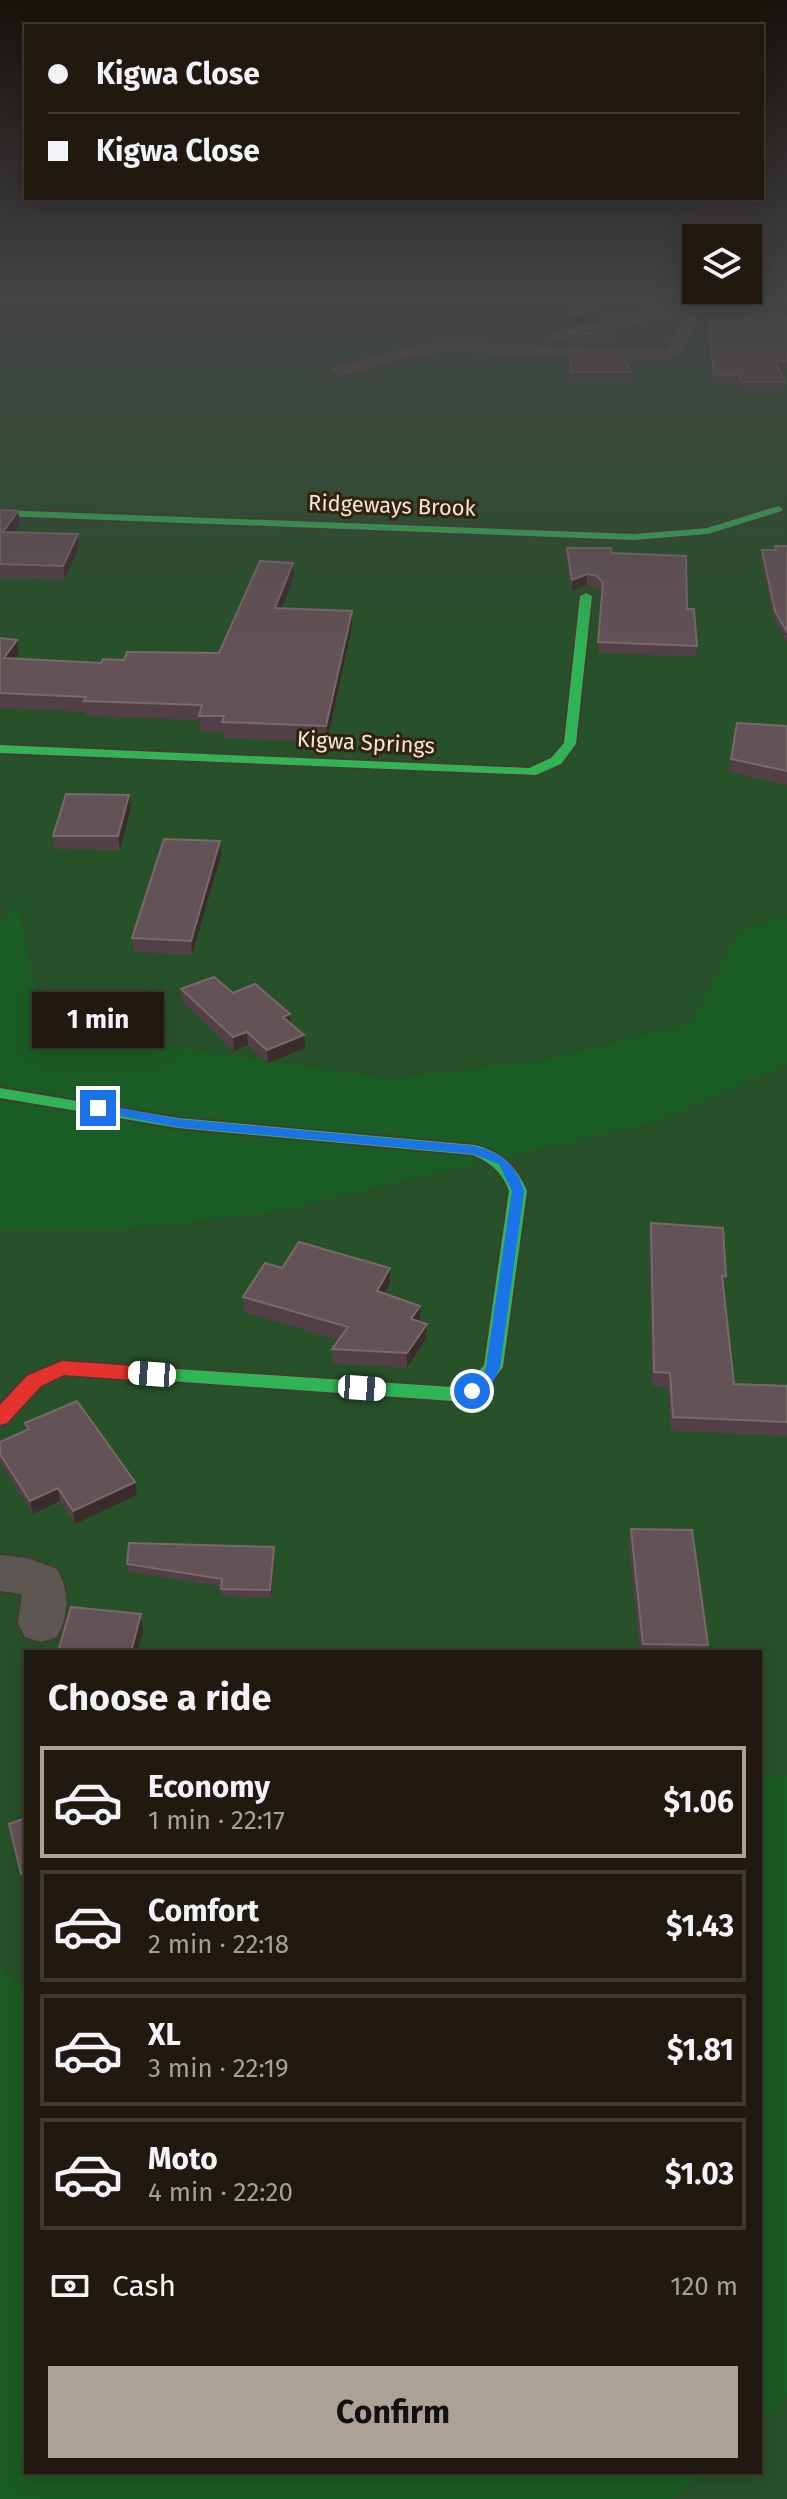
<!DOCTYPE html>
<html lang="en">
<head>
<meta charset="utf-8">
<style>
	:root { --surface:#201910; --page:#282219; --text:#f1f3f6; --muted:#a2a09f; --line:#3d3830; --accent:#aba194 }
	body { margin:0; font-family:"Fira Sans",sans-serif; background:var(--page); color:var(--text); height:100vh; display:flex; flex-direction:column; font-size:30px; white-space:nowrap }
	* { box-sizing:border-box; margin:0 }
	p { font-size:26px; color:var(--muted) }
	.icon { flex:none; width:44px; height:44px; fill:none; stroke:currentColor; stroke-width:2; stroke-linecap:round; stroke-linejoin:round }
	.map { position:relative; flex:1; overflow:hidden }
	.sheet { position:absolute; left:24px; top:1650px; width:738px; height:824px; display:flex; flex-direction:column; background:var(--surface); border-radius:0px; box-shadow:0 4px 20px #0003,0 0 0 2px var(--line) }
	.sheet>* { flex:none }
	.guide { position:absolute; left:24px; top:24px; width:740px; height:176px; border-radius:0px; box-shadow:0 4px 20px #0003,0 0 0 2px var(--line); display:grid; align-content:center; height:176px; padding:0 24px; background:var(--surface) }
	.buttons { position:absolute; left:682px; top:224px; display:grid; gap:16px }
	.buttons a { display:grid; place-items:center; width:80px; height:80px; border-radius:0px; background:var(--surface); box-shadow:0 4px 20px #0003,0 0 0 2px var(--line); font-size:40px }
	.end { position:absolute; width:36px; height:36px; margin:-18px; border:10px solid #1a73e8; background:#fff; box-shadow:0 0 0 4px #fff }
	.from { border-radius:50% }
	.bubble { position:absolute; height:56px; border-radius:0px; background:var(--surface); box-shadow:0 4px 20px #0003,0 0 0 2px var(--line); font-size:26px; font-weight:700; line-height:56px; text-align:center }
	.car { position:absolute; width:24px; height:48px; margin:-24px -12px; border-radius:10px; box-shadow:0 0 6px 2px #0007; background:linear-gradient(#fff 24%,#345 0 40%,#fff 0 76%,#345 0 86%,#fff 0) }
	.guide b { display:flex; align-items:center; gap:28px; height:76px; font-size:30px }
	.guide b+b { border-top:2px solid var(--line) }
	.guide i { width:20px; height:20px; background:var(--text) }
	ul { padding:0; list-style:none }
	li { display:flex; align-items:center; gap:24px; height:112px; margin:0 16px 12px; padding:0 8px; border:4px solid var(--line); border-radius:0px }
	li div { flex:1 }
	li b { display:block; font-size:30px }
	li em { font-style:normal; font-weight:700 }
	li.selected { border-color:var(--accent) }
	li>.icon { width:72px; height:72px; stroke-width:1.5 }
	h2 { padding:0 24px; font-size:36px; line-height:96px }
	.pay { display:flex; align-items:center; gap:20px; height:88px; padding:0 24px; font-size:30px }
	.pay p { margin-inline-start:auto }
	.primary-button { display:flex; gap:16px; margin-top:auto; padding:16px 24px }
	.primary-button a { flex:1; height:92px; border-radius:0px; background:var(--accent); color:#111; font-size:32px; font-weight:700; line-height:92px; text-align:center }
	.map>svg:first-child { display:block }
	.green { fill:#275129; fill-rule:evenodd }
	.forest { fill:#1a5d24 }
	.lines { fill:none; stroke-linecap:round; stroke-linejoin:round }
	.street-casing { stroke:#443c32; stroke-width:4 }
	.fast-casing { stroke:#443c32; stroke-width:4 }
	.jam-casing { stroke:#443c32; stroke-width:4 }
	.street { fill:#5d5754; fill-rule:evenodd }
	.fast { fill:#30b455; fill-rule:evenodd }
	.jam { fill:#e5322d; fill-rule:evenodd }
	.wall { fill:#524046 }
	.shaded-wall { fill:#3b2c2c }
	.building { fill:#635256; stroke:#79696a; stroke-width:2 }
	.route { fill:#1a73e8 }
	.labels { text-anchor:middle; stroke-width:6; stroke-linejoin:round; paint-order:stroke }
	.far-street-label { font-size:22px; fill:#f1e6d9; stroke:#33220c }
</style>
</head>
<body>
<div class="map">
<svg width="787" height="2499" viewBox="0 0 787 2499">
	<rect width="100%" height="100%" fill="#2a2115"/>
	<path class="green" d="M0,300H787V2499H0ZM26,1652H760V2472H26Z"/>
	<path class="forest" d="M17,902L43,1029L391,1079L546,1060L692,1023L739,931L787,916V1064L657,1121L267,1213L126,1229H0V926Z
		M787,1775V2396L760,2420V1776Z
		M0,1968L26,1992V2472H702L672,2499H0Z"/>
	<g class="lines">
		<g class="street-casing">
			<path id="street" d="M691,300H709L701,308L682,354L665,361L448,352L418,355L339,376L330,371L333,367L417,345L448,342L662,350L668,347L682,314L557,342L548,337L551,333Z
				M0,1555L27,1558L57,1569C70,1592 69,1613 57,1637L41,1642L25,1637L18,1623L22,1594L0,1591Z"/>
		</g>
		<g class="fast-casing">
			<path id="fast" d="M778,506L783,509L782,511L708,534L634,540L0,516V510L634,534L707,528Z
				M586,593L592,596L576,744L561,764L536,775L0,753V745L529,768L551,758L564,743L580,596Z
				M0,1088L178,1118L475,1145C501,1152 517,1166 527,1191L503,1367L484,1392L452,1401L155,1380L152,1375L155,1370L162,1368L452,1387L470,1382L484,1365L509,1191C502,1172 491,1163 473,1155L178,1128L0,1098Z"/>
		</g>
		<g class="jam-casing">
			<path id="jam" d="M62,1361L162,1368L169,1370L172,1375L169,1380L162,1382L64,1375L41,1386L7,1423L0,1425V1405L27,1376Z"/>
		</g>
		<use href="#street" class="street"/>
		<use href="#fast" class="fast"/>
		<use href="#jam" class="jam"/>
	</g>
	<path class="wall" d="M706,300L780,318H787V370L779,369L785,382L783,390H740L738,383H713L705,308Z
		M570,332L614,335L613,345L569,344Z
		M570,351L631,372L630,381H569Z
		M0,510L20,524L14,532L79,547L65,579L0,577Z
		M775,546H787V642L774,619L761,557L762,550H774Z
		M567,548L612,553L687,609L697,646L696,657L598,653L602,594L597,587L587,585L572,591L566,559Z
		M294,577L282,608L352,626L327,742L223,738V732L200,731L199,720L86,716V712L0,708V638L17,640L19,654L16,659L101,663L219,653Z
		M737,723L787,726V785L729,772Z
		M129,795L131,808L120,850L55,849L53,836Z
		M221,855L192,955L134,952L132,938Z
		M181,989L233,993L290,1014V1023L305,1048L268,1063L248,1045L234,1051L183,1003Z
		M651,1223L726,1276L723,1289L734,1384L787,1386V1436L671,1431L668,1387L652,1386L649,1237Z
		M282,1268H390V1283L384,1293L420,1321L419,1322L427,1324L426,1339L407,1368L333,1364L332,1349L339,1340L244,1312L243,1297Z
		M25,1423L137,1495L75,1524L60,1501L33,1514L0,1463V1442L26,1430Z
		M631,1529L708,1645L706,1652H640L629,1544Z
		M274,1555L271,1598L222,1596L221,1586L128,1572L127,1564Z"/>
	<path class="shaded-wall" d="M593,310V320L569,326L570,316Z
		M18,511L20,524L4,545L3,532Z
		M78,534L79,547L65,579L63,566Z
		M293,563L294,577L276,622L275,608Z
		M587,574V585L572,591V580Z
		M352,611V626L327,742L326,726Z
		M17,640L19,654L6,674L4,658Z
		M129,795L131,808L120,850L118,836Z
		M220,841L221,855L192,955L191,941Z
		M290,1014L291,1028L283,1017Z
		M247,1032L248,1045L234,1051L233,1037Z
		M304,1035L305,1048L268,1063L267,1050Z
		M390,1268V1283L377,1306V1291Z
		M420,1306V1321L411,1334V1319Z
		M427,1324L426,1339L407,1368V1353Z
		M135,1482L137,1495L75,1524L73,1511Z
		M58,1488L60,1501L33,1514L30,1501Z
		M274,1547V1555L271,1598L270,1590Z
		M141,1614L143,1629L137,1652H131Z
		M26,1872V1887L25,1888L21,1874Z"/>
	<path class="building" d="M570,300H583L593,310L570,316Z
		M706,300H776L780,318H787V361H775L785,382H742L739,375L714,374Z
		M607,324L614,335L570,333V332Z
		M570,351L622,353L631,372H570Z
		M0,510L18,511L3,532L78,534L63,566L0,564Z
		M775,546H787V632L775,611L762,550H776Z
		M567,548H611L612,553L686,556L687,609H694L697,646L598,642L603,583L597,576L587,574L572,580Z
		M260,561L293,563L275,608L352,611L326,726L222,722L224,716H199L202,705L84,701L86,697L0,693V638L17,640L4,658L101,663L103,659L124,660L127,652L219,653Z
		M737,723L787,726V771L731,759Z
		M66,794L129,795L118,836H53Z
		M164,839L220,841L191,941L132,938Z
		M214,977L233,993L255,984L290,1014L283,1017L304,1035L267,1050L247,1032L233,1037L181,989Z
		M651,1223L723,1228L726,1276H722L734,1384L787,1386V1422L673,1417L670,1373L654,1372Z
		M299,1242L390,1268L377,1291L420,1306L411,1319L427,1324L407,1353L332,1349L348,1327L243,1297L265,1263L282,1268Z
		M77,1401L135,1482L73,1511L58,1488L30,1501L0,1454V1442L29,1429L25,1423Z
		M631,1529L692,1530L708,1645L643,1644Z
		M129,1543L274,1547L270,1590L221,1589L222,1579L127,1564Z
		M71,1607L141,1614L131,1652H58Z
		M26,1818V1872L21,1874L9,1824Z"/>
	<linearGradient id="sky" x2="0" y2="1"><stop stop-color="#17120c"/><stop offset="0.46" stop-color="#444346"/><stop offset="1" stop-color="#444346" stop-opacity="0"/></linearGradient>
	<rect width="787" height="650" fill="url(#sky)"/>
	<path class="route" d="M98,1104L178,1119L475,1146C502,1154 516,1164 524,1191L500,1367L492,1384L472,1397L465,1391L482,1377L486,1367L512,1191L499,1164L473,1154L178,1127L94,1111V1105Z"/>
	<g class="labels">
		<g class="far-street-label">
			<text transform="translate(392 505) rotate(2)" y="8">Ridgeways Brook</text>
			<text transform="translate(366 742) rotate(3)" y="8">Kigwa Springs</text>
		</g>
	</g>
</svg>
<div class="buttons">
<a><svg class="icon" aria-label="layers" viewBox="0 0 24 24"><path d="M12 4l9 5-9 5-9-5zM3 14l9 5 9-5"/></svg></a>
</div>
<i class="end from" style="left:472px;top:1391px"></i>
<i class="end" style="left:98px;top:1108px"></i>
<div class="bubble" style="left:32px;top:992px;width:132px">1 min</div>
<i class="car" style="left:152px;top:1374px;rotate:274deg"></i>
<i class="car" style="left:362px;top:1388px;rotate:94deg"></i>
<div class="guide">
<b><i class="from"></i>Kigwa Close</b>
<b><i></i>Kigwa Close</b>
</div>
<section class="sheet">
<h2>Choose a ride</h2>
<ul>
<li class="selected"><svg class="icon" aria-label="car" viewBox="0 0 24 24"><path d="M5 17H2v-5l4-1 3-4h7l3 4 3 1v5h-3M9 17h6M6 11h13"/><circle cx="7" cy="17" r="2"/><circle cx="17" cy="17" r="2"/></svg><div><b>Economy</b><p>1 min · 22:17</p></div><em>$1.06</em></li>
<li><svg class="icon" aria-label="car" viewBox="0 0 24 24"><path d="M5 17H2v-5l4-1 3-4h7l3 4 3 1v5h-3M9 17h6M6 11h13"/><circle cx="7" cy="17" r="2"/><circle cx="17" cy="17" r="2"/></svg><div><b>Comfort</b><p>2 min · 22:18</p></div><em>$1.43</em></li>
<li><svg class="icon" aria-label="car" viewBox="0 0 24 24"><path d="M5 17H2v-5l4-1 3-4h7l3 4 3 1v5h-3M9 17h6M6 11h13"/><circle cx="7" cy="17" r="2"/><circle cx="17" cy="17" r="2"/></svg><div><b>XL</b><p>3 min · 22:19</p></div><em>$1.81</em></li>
<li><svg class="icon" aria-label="car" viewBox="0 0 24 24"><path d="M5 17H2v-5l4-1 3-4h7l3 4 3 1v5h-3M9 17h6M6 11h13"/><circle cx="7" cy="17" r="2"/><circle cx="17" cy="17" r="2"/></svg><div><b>Moto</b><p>4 min · 22:20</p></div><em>$1.03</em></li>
</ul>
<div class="pay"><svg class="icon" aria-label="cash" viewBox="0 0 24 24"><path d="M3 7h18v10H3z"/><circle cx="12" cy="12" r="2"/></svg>Cash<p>120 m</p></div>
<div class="primary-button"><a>Confirm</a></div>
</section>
</div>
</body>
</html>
